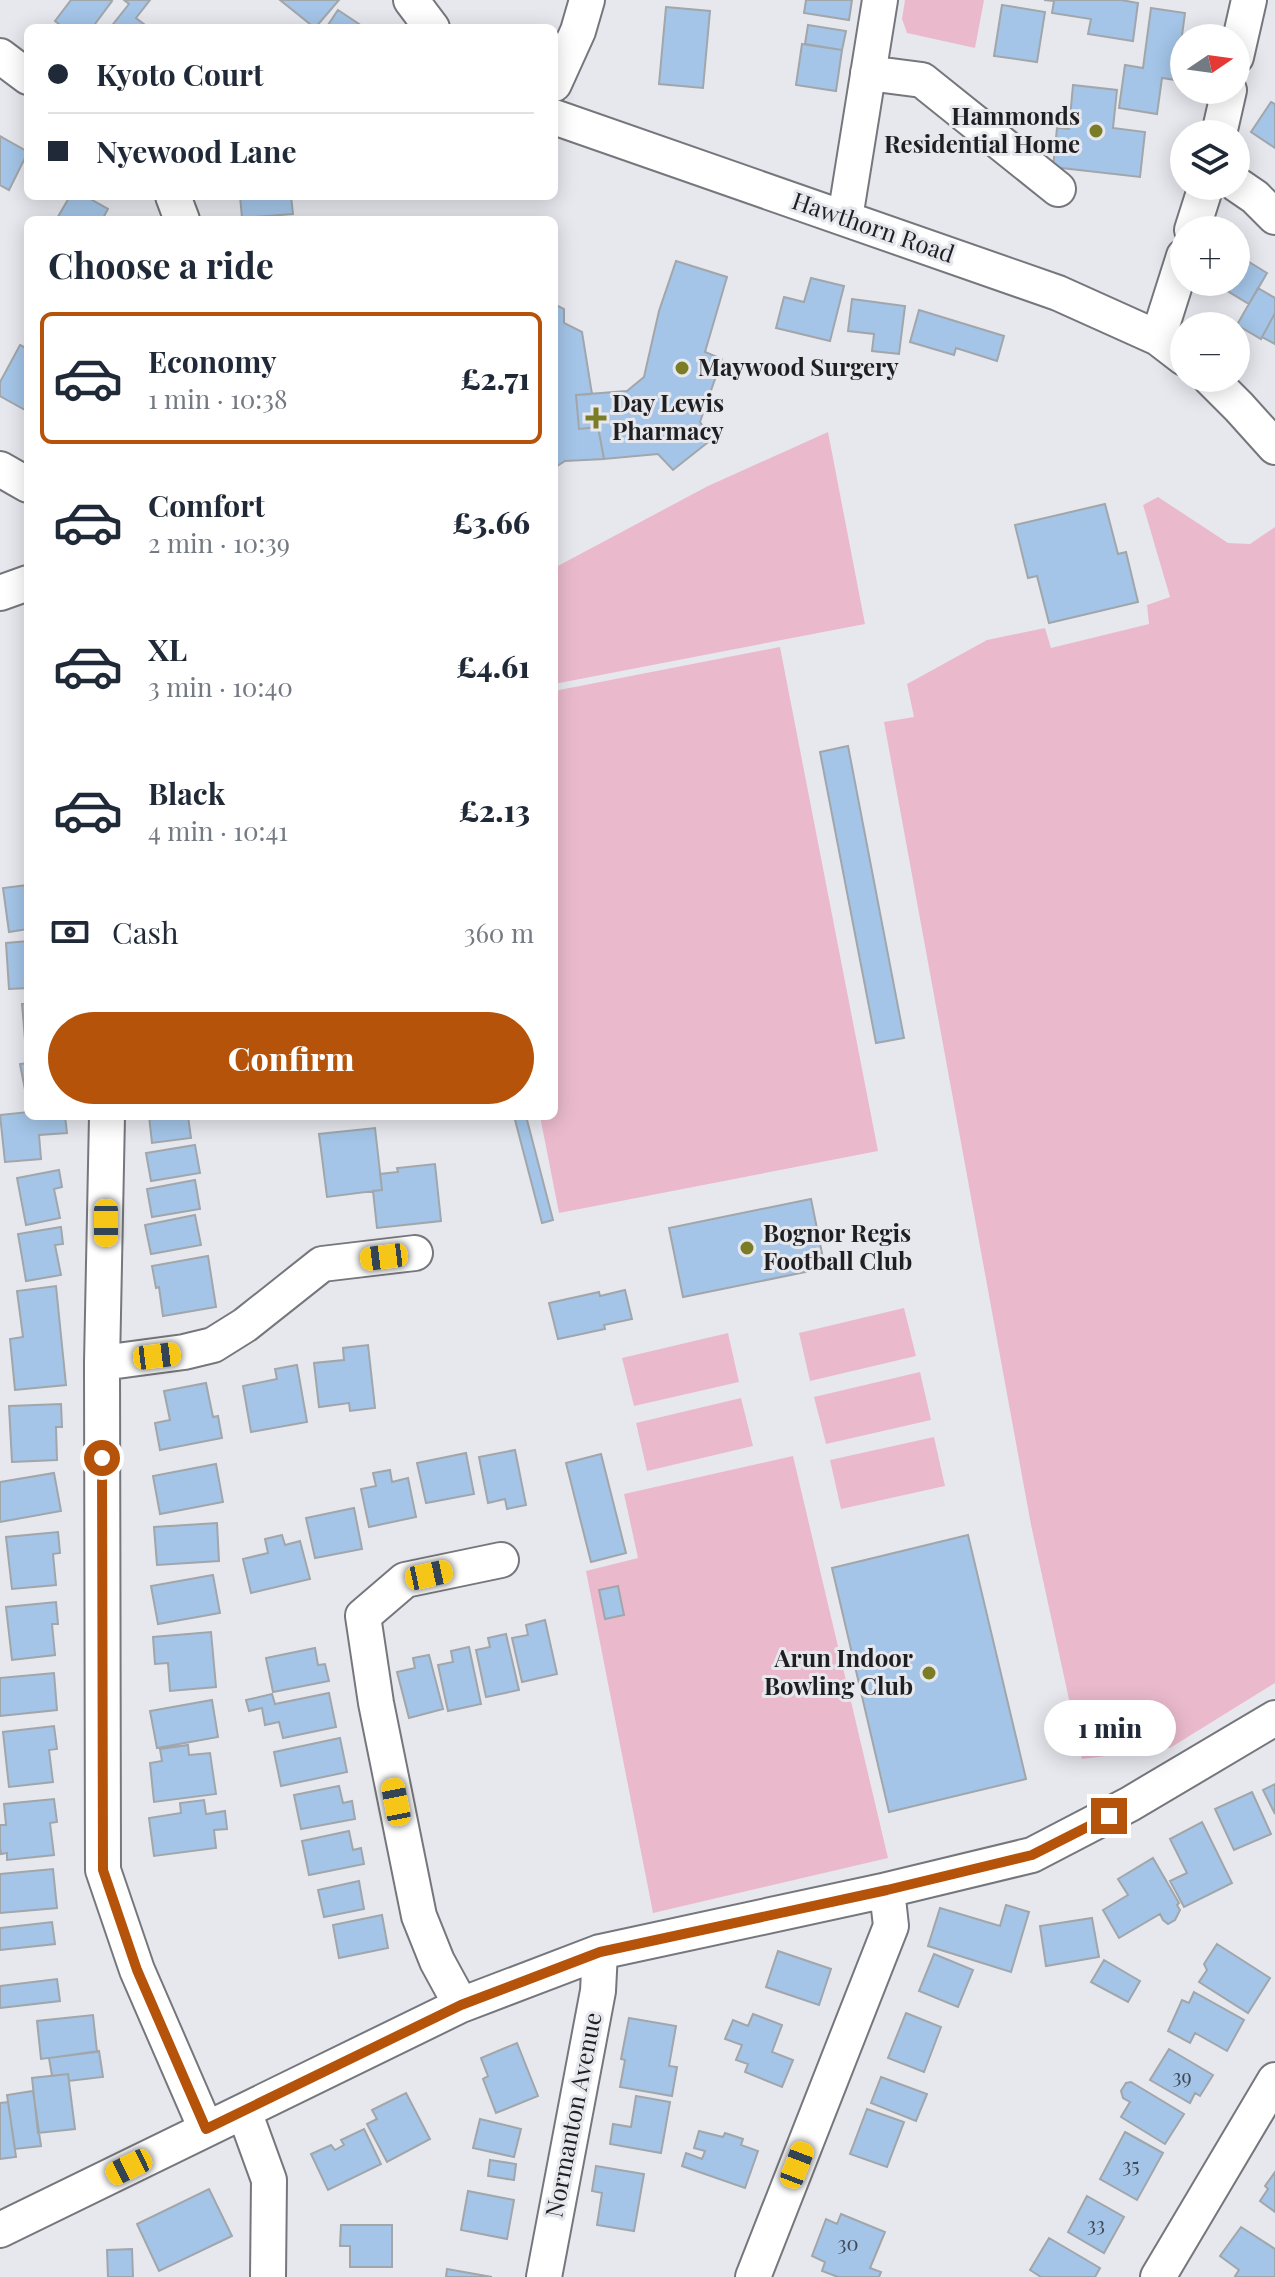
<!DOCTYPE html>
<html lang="en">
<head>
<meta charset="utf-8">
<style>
	:root { --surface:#fff; --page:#f6f6f7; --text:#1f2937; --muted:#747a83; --line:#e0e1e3; --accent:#b45309 }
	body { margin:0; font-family:"Playfair Display",serif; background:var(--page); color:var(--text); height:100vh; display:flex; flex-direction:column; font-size:30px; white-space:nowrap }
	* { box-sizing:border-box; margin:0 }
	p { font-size:26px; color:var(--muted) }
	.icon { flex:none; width:44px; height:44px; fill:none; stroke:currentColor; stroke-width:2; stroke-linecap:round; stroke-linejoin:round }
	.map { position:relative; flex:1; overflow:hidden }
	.details { position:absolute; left:24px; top:216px; width:534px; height:904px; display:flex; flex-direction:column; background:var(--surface); border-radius:12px; box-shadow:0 4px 20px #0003 }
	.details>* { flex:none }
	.top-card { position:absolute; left:24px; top:24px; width:534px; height:176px; border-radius:12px; box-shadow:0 4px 20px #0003; display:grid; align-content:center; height:176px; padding:0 24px; background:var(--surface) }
	.needle { width:52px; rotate:77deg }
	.controls { position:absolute; left:1170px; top:24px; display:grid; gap:16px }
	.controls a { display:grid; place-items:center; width:80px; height:80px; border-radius:50%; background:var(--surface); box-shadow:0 4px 20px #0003; font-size:40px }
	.end { position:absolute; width:36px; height:36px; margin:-18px; border:10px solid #b45309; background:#fff; box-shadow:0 0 0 4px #fff }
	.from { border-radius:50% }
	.bubble { position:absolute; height:56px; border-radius:28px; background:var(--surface); box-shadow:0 4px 20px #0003; font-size:26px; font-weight:800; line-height:56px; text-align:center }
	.car { position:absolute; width:24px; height:48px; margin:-24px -12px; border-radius:10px; box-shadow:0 0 6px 2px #0007; background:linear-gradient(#f5c518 24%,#345 0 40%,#f5c518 0 76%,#345 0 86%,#f5c518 0) }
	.top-card b { display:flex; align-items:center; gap:28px; height:76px; font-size:30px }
	.top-card b+b { border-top:2px solid var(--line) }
	.top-card i { width:20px; height:20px; background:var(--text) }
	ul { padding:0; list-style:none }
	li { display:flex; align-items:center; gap:24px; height:132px; margin:0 16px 12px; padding:0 8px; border:4px solid transparent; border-radius:12px }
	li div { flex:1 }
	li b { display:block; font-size:30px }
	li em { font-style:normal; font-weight:800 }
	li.selected { border-color:var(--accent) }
	li>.icon { width:72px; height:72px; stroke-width:1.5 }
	h2 { padding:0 24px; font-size:36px; line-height:96px }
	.pay { display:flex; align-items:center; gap:20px; height:88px; padding:0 24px; font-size:30px }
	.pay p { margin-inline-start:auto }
	.primary-button { display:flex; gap:16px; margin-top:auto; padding:16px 24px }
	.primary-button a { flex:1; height:92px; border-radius:48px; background:var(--accent); color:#fff; font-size:32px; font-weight:800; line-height:92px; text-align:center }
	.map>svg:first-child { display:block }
	.green { fill:#eabacc }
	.building { fill:#a4c5e8; stroke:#a1a6aa; stroke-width:2 }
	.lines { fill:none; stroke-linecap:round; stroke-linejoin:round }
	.minor-casing { stroke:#76777c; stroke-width:38 }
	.minor { stroke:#fff; stroke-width:34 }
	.route { stroke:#b45309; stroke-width:10 }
	.poi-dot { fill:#7a7d26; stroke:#e7e8ee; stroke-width:3 }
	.labels { text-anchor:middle; stroke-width:6; stroke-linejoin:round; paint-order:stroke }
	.number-label { font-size:20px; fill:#404853 }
	.poi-label { font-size:24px; font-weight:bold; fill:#1f1f21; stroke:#e7e8ee; text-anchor:start }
	.street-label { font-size:24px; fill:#1f1f21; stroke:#e7e8ee }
</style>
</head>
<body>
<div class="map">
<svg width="1275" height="2277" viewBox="0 0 1275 2277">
	<rect width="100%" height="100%" fill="#e7e8ee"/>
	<path class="green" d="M905,0H984L975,48L907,33L902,19Z
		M828,432L865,624L554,684V568L708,486Z
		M1158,497L1228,543L1250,544L1275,527V1683L1170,1748L1082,1759L1031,1525L884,722L914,717L907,684L987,640L1045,628L1051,648L1149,624L1147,605L1170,597L1143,505Z
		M780,647L878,1151L559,1213L540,1116H554V691Z
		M904,1308L916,1356L810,1381L799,1333Z
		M728,1333L739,1382L634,1406L622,1358Z
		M920,1372L931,1420L826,1444L814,1397Z
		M741,1398L753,1446L647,1471L636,1423Z
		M934,1437L945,1486L841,1509L830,1460Z
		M793,1456L888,1858L653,1913L586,1571L638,1558L624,1494Z"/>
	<path class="building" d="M71,0H110L112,1L92,28H64L55,21Z
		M124,0H150L136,18L149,28H110L129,4Z
		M280,0H339L315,28Z
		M806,0H852L849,20L804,13Z
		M1044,0H1121L1138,3L1133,41L1088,34L1091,19L1052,13L1054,1Z
		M1002,5L1045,12L1037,62L994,56Z
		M666,7L710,11L703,88L659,84Z
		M1151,8L1185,13L1176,80L1162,78L1157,114L1119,108L1125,65L1143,68Z
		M338,10L365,28H326Z
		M808,25L846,31L842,50L805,44Z
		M802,44L842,50L836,91L796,85Z
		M1073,85L1117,90L1113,128L1145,132L1140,177L1053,167L1057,128L1069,129Z
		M1271,102L1275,104V148L1251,132Z
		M0,136L28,152L9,190L0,185Z
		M70,196H85L108,209L102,220H56Z
		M240,196H291L293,214L242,218Z
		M1236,254L1267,273L1249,304L1216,284L1217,282H1236Z
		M676,261L727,277L705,352L722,359L700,422L712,439L673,470L658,454L604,459L598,427L579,429L576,395L627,391L644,377L659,311Z
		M811,278L844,286L830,341L776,328L784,297L804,302Z
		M1258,288L1275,298V313L1261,339L1237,325Z
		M852,299L905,306L899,354L872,351L874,334L848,331Z
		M554,304L564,309V323L582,332L592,394L576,395L579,429L598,427L604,459L565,461L554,468Z
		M919,310L1004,336L997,361L956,348L954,355L910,342Z
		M1275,313V344L1262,337Z
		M20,345L28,349V405L25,410L0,396V382Z
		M1105,504L1118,554L1126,552L1138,602L1049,623L1037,576L1028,578L1015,525Z
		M848,746L904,1038L876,1043L820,752Z
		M28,885V929L9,932L3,888Z
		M28,941V988L9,989L6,943Z
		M22,1004H28V1051H26Z
		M28,1063V1105L20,1064Z
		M28,1112V1116H65L67,1133L39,1135L41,1159L5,1162L0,1115Z
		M149,1116H188L191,1138L152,1143Z
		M514,1116H526L553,1220L542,1223Z
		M375,1128L382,1190L327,1197L319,1134Z
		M195,1145L200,1173L151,1181L146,1153Z
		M435,1164L441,1221L377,1228L373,1191L382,1190L380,1174L398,1172L397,1168Z
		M59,1170L62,1187L54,1189L60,1218L26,1225L17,1178Z
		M195,1180L200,1209L152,1217L147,1189Z
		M811,1199L825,1268L683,1297L669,1228Z
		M195,1215L201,1245L151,1254L145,1225Z
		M61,1227L63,1244L55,1245L61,1275L26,1281L18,1234Z
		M208,1256L216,1307L163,1316L159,1287L156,1288L152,1266Z
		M56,1286L66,1385L15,1390L10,1339L23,1337L17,1291Z
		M625,1290L632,1319L604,1325L605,1329L558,1339L549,1303L599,1292L600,1296Z
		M368,1345L375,1408L350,1411L349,1403L319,1407L314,1363L344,1360L343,1348Z
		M297,1365L307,1422L251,1432L243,1386L277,1379L275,1369Z
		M206,1383L213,1417L218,1416L222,1438L160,1450L155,1423L170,1420L164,1391Z
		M61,1404L62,1427H56L57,1460L12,1462L9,1406Z
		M515,1450L526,1505L507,1509L505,1499L488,1503L479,1457Z
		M466,1453L474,1494L426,1503L417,1463Z
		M601,1454L626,1553L591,1562L566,1463Z
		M216,1464L223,1502L160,1514L153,1476Z
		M390,1470L392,1482L408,1478L416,1517L369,1527L361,1489L376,1486L373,1473Z
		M54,1473L61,1511L0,1522V1482Z
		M354,1508L362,1549L315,1558L306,1518Z
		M217,1523L219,1561L157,1565L154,1527Z
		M58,1532L60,1553L53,1554L56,1585L12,1589L6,1537Z
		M282,1535L285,1545L300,1541L310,1579L251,1593L243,1559L268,1553L265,1539Z
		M968,1535L1026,1779L889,1812L832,1568Z
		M213,1575L220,1613L158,1624L151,1586Z
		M618,1586L624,1615L605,1619L599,1590Z
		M56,1602L58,1624H52L55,1655L12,1660L6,1607Z
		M545,1620L557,1674L522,1682L512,1638L528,1635L526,1625Z
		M211,1632L216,1687L170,1691L168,1663L155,1664L153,1637Z
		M506,1634L519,1690L486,1697L476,1650L490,1647L488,1638Z
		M469,1647L481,1704L448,1711L438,1665L453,1662L451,1651Z
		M315,1648L318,1665L325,1664L329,1681L273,1692L266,1658Z
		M429,1655L443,1709L409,1718L397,1672L415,1668L413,1658Z
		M54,1673L57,1710L0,1716V1678Z
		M329,1693L336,1727L283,1738L279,1722L265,1725L262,1708L249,1711L246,1700L272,1694L275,1704Z
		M212,1700L218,1737L157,1748L150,1711Z
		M54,1726L57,1749L49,1750L53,1782L9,1787L3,1732Z
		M340,1738L347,1772L281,1786L274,1752Z
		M188,1745L189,1755L210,1753L216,1794L154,1802L150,1763L162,1761L160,1749Z
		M1275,1784V1814L1263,1790Z
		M339,1786L343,1803L352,1801L355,1819L301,1829L294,1795Z
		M1252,1792L1271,1834L1234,1850L1215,1809Z
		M54,1799L57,1822L50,1823L54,1855L7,1860V1853L1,1854L0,1846V1825H6L4,1804Z
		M204,1800L206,1814L225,1811L227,1829L214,1830L216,1848L154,1856L149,1818L181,1813L180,1803Z
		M1202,1822L1232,1883L1184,1907L1170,1881L1187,1873L1170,1839Z
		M349,1831L353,1850L361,1848L364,1864L309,1875L302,1841Z
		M1153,1858L1179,1903L1177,1905L1180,1910L1175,1920L1168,1924L1163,1920L1160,1914L1119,1938L1103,1910L1128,1895L1118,1879Z
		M53,1869L57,1908L0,1913V1874Z
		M359,1881L364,1909L324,1917L318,1890Z
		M1006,1905L1029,1912L1011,1972L928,1946L940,1908L1000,1926Z
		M382,1915L388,1948L339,1958L333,1925Z
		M1092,1918L1099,1957L1046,1966L1040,1926Z
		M52,1922L55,1944L0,1950V1928Z
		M1217,1944L1270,1978L1248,2013L1199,1982L1207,1970L1204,1964Z
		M778,1951L831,1969L819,2005L766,1987Z
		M934,1954L973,1970L958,2007L919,1991Z
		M1104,1960L1140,1981L1128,2002L1091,1982Z
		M57,1979L60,2001L0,2008V1986Z
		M1194,1992L1244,2020L1227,2051L1195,2033L1190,2043L1168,2031L1182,2000L1189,2003Z
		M906,2013L941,2027L924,2072L888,2058Z
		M753,2014L782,2025L772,2052L793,2060L782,2087L745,2072L748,2064L736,2060L742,2045L725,2039L733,2020L748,2026Z
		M93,2015L97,2052L41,2059L37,2021Z
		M629,2018L676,2026L669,2066L677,2067L672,2096L620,2087L625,2060L621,2059Z
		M517,2043L538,2096L496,2113L483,2079L488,2076L481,2058Z
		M1169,2049L1213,2075L1200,2096L1195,2093L1190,2103L1150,2080Z
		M99,2051L103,2077L69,2081L68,2074L52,2076L49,2058Z
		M68,2074L75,2129L38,2133L32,2078Z
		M881,2077L927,2094L916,2121L871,2103Z
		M1131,2082L1184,2114L1165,2144L1121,2117L1130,2102L1123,2098L1121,2091L1126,2083Z
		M33,2091L41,2146L15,2149L7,2095Z
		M406,2093L430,2139L387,2162L367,2124L377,2119L372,2110Z
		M636,2096L670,2102L661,2153L610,2144L613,2124L631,2127Z
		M8,2102L16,2157L0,2159V2103Z
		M867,2109L904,2122L887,2167L850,2154Z
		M480,2119L521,2129L514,2157L473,2148Z
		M364,2129L381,2164L328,2190L311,2154L331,2145L335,2150L344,2145L341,2140Z
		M699,2131L723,2137L725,2133L743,2139L741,2145L758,2151L745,2188L682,2166L686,2153L702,2159L705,2151L694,2148Z
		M1125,2132L1163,2153L1137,2200L1100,2179Z
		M490,2160L516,2164L514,2180L488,2176Z
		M596,2166L644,2174L634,2231L597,2225L602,2193L592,2191Z
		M1275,2172V2212L1260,2201L1268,2189L1265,2186Z
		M209,2189L232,2236L159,2271L137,2224Z
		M468,2191L514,2200L507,2239L461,2230Z
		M1087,2196L1124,2217L1104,2253L1068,2232Z
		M841,2214L885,2232L870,2268L881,2272L879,2277H838L822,2271L825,2262L812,2256L826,2219L837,2224Z
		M341,2225H392V2267H350V2246H340Z
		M1241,2227L1275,2249V2277H1237L1235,2276L1239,2270L1220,2256Z
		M1049,2238L1100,2268L1095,2277H1041L1030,2270Z
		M132,2249L133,2277H108L107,2250Z
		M447,2269L492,2277H446Z"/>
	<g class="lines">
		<g class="minor-casing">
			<path id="minor" d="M411,0L432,28
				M0,56L28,77
				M1236,57L1249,0
				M868,73L922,80L1058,189
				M554,84L578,31L587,0
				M554,117L1058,293L1158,338L1184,358
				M1219,134L1229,90
				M1236,184L1255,197L1275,217
				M173,196L182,220
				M845,218L880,0
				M1192,230L1206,186
				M1158,338L1184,256
				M1210,378L1239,407L1275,447
				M0,469L28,485
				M0,593L28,583
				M107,1116L102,1363L103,1870L137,1970L206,2129
				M102,1363L184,1352L213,1345L245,1325L322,1264L415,1253
				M461,2005L437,1961L419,1916L376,1703L363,1616L405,1580L501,1560
				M244,2111L269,2180L268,2277
				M0,2230L461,2005L600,1952L887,1890L1032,1855L1130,1804L1275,1718
				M544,2277L598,1991L600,1952
				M753,2277L891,1926L887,1890
				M1158,2277L1275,2080"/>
		</g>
		<use href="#minor" class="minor"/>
	</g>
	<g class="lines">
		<path class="route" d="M102,1458L103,1870L137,1970L206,2129L461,2005L600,1952L887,1890L1032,1855L1109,1816"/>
	</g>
	<g class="poi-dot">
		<circle cx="1096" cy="131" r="8"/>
		<circle cx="682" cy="368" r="8"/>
		<path d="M592 406h8v8h8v8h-8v8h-8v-8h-8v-8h8z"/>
		<circle cx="747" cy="1248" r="8"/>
		<circle cx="929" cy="1673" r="8"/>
	</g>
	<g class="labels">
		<g class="number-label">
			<text x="1182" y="2084">39</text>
			<text x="1131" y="2173">35</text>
			<text x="1096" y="2232">33</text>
			<text x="848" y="2251">30</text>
		</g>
		<g class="poi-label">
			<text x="1080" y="125" text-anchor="end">Hammonds<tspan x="1080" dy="28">Residential Home</tspan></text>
			<text x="698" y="376">Maywood Surgery</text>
			<text x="612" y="412">Day Lewis<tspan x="612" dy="28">Pharmacy</tspan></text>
			<text x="763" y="1242">Bognor Regis<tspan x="763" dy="28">Football Club</tspan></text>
			<text x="913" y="1667" text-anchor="end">Arun Indoor<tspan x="913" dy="28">Bowling Club</tspan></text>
		</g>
		<g class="street-label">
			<text transform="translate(873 228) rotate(19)" y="8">Hawthorn Road</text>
			<text transform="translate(574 2115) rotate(-79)" y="8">Normanton Avenue</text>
		</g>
	</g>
</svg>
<div class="controls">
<a><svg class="needle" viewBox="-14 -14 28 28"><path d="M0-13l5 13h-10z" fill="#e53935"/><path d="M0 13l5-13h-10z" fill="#747a83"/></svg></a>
<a><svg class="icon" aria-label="layers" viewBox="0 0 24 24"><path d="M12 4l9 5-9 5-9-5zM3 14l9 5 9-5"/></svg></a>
<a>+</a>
<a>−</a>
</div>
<i class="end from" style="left:102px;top:1458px"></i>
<i class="end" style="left:1109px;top:1816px"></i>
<div class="bubble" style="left:1044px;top:1700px;width:132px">1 min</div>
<i class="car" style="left:106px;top:1223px;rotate:180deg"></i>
<i class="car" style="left:384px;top:1257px;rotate:263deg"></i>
<i class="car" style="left:157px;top:1356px;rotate:83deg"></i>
<i class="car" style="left:429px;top:1575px;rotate:78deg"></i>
<i class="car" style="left:396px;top:1802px;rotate:349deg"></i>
<i class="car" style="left:797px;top:2165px;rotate:21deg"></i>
<i class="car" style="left:129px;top:2167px;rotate:244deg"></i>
<div class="top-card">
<b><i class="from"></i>Kyoto Court</b>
<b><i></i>Nyewood Lane</b>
</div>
<section class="details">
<h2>Choose a ride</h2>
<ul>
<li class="selected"><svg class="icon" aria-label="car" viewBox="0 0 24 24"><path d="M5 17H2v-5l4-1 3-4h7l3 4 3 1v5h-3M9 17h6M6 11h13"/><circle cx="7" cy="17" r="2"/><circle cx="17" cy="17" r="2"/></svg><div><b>Economy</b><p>1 min · 10:38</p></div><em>£2.71</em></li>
<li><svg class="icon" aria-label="car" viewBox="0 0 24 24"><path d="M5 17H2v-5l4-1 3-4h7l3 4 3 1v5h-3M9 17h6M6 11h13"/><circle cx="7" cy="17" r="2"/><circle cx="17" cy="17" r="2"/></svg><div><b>Comfort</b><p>2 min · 10:39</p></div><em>£3.66</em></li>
<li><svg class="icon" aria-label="car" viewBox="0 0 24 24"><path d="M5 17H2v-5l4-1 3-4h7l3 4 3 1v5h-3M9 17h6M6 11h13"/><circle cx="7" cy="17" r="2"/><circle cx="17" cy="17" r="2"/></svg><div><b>XL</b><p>3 min · 10:40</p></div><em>£4.61</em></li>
<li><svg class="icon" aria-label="car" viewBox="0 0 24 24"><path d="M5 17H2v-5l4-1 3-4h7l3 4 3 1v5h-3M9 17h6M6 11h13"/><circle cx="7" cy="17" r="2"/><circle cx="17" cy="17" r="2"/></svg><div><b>Black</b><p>4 min · 10:41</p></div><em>£2.13</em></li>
</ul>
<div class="pay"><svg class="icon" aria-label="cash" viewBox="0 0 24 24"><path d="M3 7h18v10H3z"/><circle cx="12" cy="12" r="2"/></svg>Cash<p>360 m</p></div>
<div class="primary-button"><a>Confirm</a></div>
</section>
</div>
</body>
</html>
